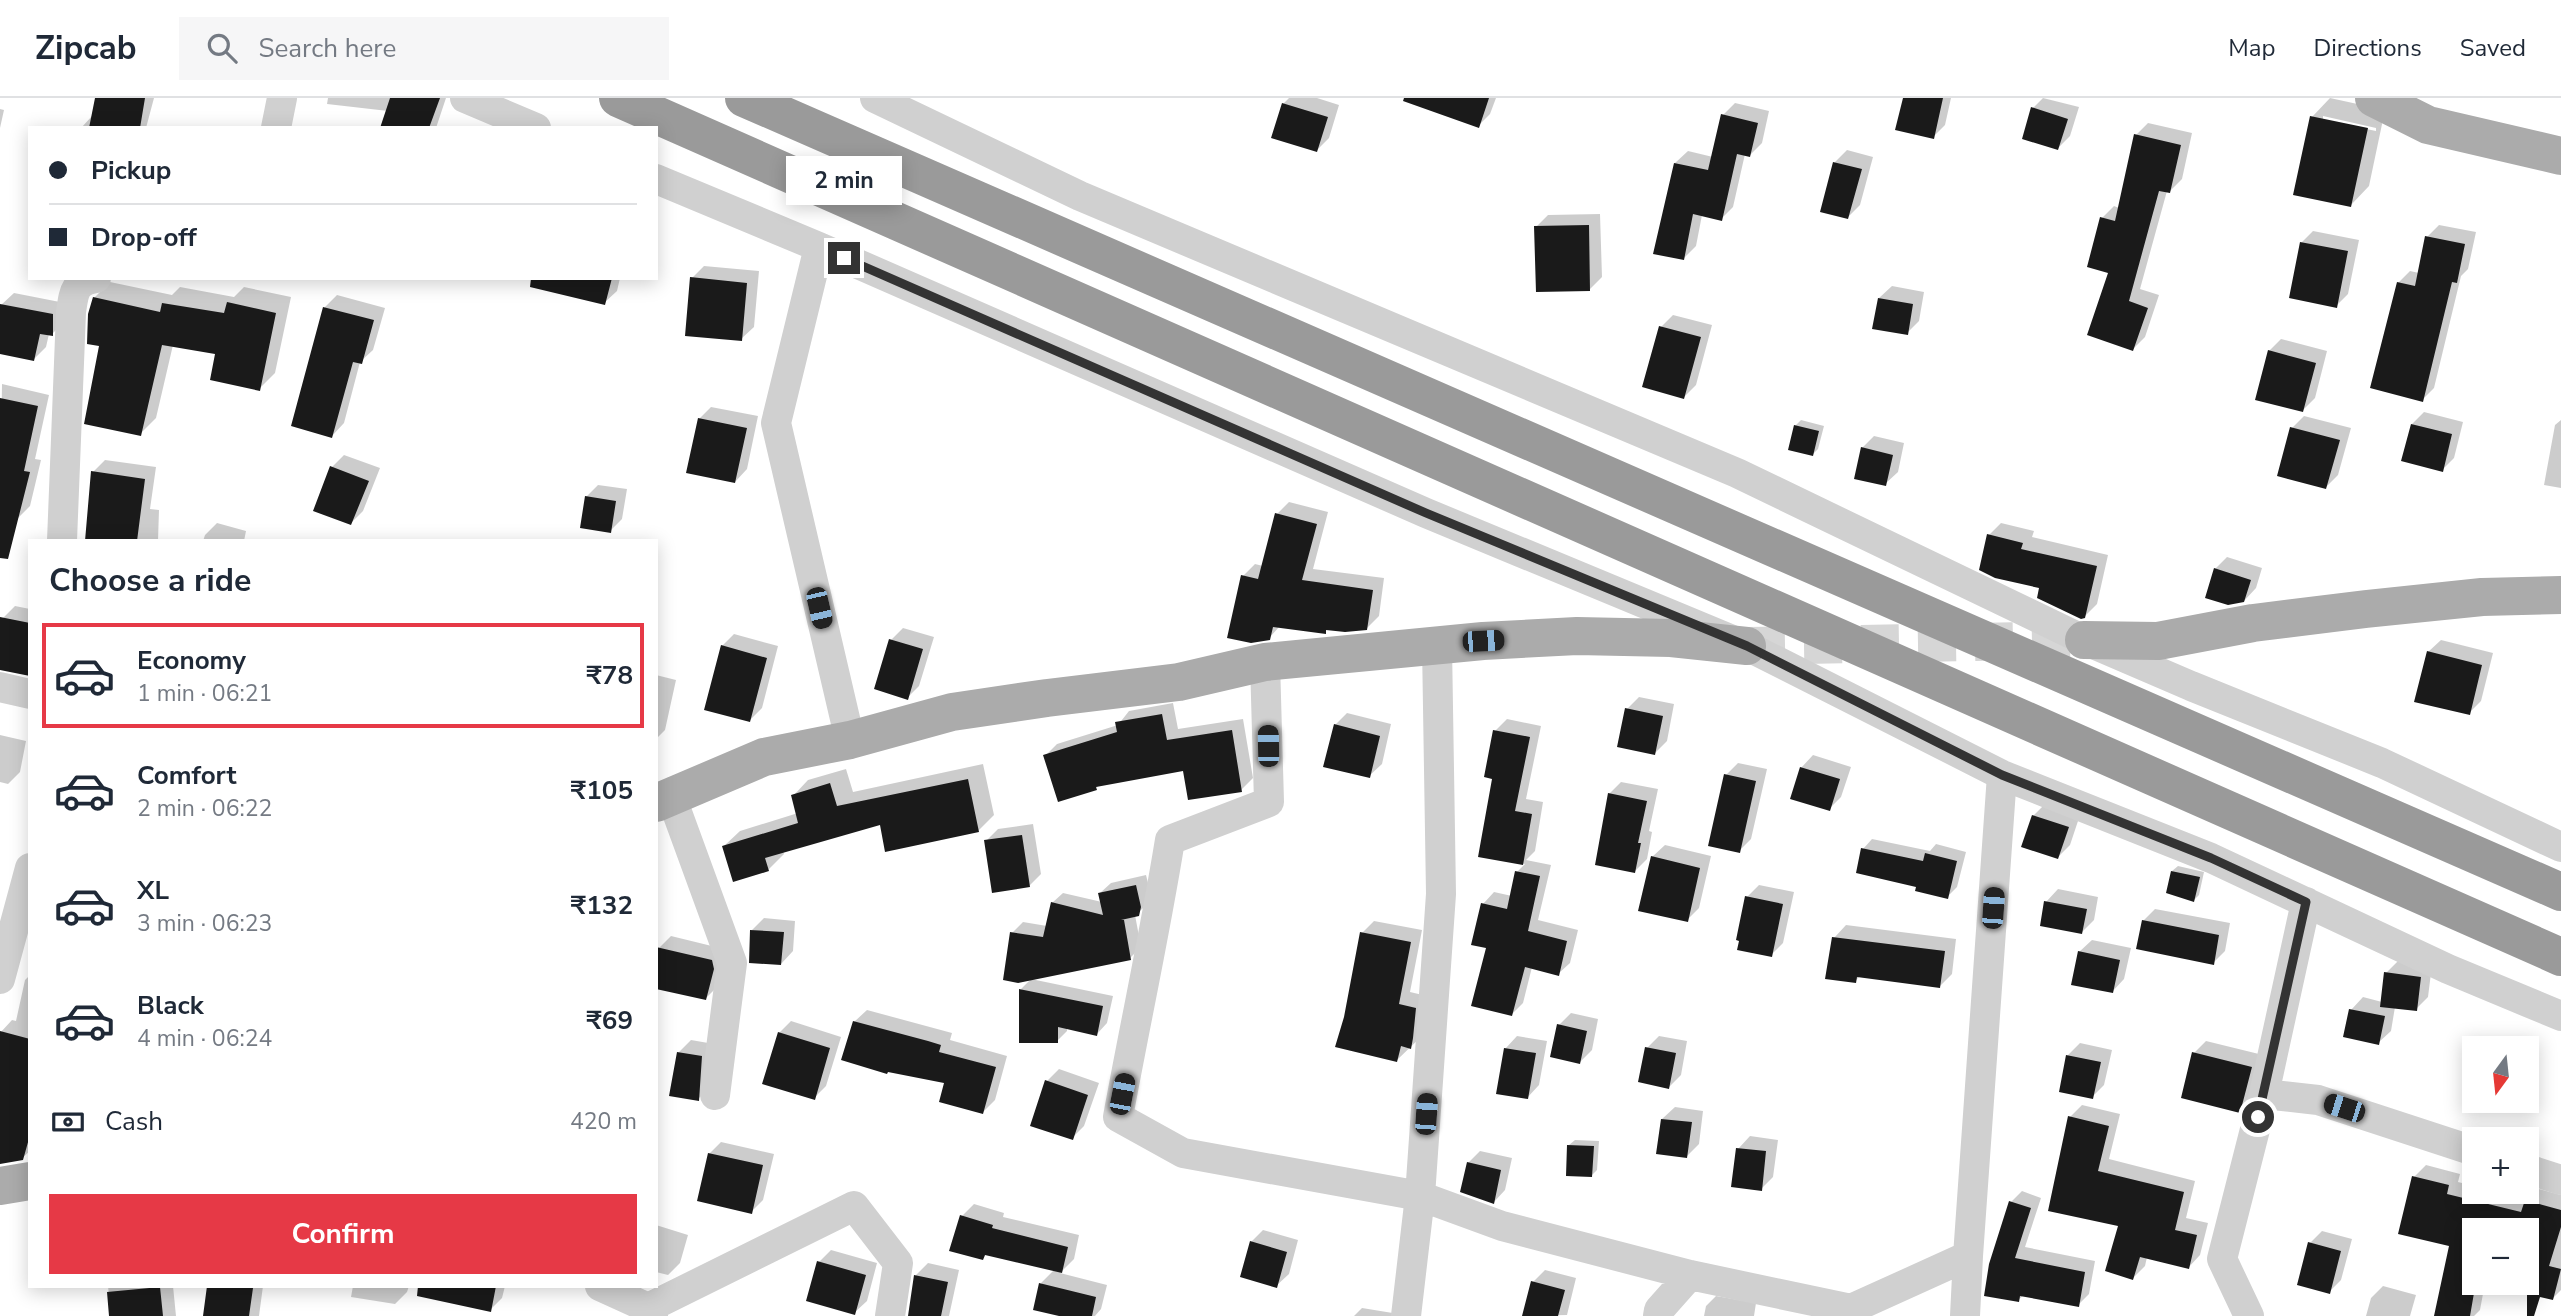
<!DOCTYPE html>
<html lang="en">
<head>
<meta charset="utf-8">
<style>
	:root { --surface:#fff; --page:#f6f6f7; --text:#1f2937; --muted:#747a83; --line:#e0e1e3; --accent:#e63946 }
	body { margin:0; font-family:"Nunito Sans",sans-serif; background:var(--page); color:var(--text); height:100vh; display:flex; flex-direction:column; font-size:26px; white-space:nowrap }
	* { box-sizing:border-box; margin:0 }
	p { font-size:23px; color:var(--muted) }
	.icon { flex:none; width:38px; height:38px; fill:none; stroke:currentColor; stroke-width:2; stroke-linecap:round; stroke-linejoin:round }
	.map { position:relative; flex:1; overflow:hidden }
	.panel { position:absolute; left:28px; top:441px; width:630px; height:749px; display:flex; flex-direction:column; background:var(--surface); border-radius:0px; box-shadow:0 4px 18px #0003 }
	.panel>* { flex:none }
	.banner { position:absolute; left:28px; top:28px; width:630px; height:154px; border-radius:0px; box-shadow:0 4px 18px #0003; display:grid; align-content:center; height:154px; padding:0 21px; background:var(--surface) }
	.needle { width:46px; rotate:195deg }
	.controls { position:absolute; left:2462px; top:938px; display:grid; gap:14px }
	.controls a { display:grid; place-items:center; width:77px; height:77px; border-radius:0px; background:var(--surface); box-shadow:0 4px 18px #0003; font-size:35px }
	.end { position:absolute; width:32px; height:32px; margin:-16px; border:9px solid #333; background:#fff; box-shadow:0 0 0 4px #fff }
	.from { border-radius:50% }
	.bubble { position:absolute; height:49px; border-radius:0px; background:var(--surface); box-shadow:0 4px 18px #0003; font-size:23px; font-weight:700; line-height:49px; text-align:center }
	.car { position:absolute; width:21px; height:42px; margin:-21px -10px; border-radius:9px; box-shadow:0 0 5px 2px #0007; background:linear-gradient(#222 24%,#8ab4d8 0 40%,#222 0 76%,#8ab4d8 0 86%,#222 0) }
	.banner b { display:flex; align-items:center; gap:24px; height:66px; font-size:26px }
	.banner b+b { border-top:2px solid var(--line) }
	.banner i { width:18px; height:18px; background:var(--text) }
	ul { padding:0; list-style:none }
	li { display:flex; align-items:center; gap:21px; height:105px; margin:0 14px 10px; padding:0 7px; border:4px solid transparent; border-radius:0px }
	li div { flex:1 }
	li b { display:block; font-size:26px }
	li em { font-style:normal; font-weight:700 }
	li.on { border-color:var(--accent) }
	li>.icon { width:63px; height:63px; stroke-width:1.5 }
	h2 { padding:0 21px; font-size:32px; line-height:84px }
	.pay { display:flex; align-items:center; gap:18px; height:77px; padding:0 21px; font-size:26px }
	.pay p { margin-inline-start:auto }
	.cta { display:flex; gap:14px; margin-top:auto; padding:14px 21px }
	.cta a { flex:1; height:80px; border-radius:0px; background:var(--accent); color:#fff; font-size:28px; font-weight:700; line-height:80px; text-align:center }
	header { display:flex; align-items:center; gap:42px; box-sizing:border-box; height:98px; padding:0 35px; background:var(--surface); border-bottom:2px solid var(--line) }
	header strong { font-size:33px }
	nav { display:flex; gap:38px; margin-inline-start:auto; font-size:24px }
	.search { width:490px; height:63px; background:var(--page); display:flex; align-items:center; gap:18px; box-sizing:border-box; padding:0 24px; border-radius:0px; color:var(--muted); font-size:26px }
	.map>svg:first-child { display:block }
	.shadow { fill:#0003; fill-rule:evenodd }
	.building { fill:#1a1a1a }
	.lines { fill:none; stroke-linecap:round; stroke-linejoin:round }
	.major-tunnel { stroke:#d6d6d6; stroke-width:38; stroke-dasharray:38 19; stroke-linecap:butt }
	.minor { stroke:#d0d0d0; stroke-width:30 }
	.major { stroke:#ababab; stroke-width:38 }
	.highway { stroke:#9a9a9a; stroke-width:38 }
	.route { stroke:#333; stroke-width:9 }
</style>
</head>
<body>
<header>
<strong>Zipcab</strong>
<div class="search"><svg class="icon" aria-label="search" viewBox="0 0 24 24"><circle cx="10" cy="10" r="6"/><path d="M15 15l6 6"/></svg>Search here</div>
<nav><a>Map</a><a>Directions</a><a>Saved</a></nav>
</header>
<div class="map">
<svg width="2561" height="1218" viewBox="0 0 2561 1218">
	<rect width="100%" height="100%" fill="#fff"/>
	<path class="shadow" d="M97,0H154L146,30H81L92,18Z
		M328,0H446L436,30H381L388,13L327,6Z
		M1289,0H1317L1339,7L1329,40L1317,52L1283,6Z
		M1440,0H1496L1490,16L1478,28Z
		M1905,0H1951L1945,27L1933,39Z
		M2043,0L2079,9L2070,38L2058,50L2033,10Z
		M2330,0L2385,12L2369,88L2351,107L2312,19ZM2323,18L2376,30V33L2323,22Z
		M1735,5L1769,13L1762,45L1750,57L1745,56L1733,109L1721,121L1702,117L1696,148L1684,160L1675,65L1688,53L1713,59L1723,17Z
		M0,11L4,12L0,30Z
		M2148,25L2192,35L2182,81L2170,93H2167L2140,191L2159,197L2145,239L2133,251L2110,174L2102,120L2114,108L2119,110L2136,37Z
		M1847,52L1873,59L1860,107L1848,119L1835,64Z
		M1600,116L1602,179L1590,191L1536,129L1548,117Z
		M2439,127L2476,134L2468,171L2461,178L2434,290L2422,302L2398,185L2410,173L2419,175L2427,139Z
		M2313,133L2359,142L2348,196L2336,208L2301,145Z
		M704,168L759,173L754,229L741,241L692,180Z
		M551,180H620L617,193L604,205Z
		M110,184L172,197L180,189L234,199L244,189L291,199L275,275L259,291L217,255L173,247L156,320L140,336L101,247L94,200Z
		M1892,188L1924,194L1919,223L1907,235L1879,200Z
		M14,195L65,205L64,224L52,236H49L46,249L34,261L0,254L1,207Z
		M337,197L385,210L373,252L360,264L344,325L332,338L293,327L325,209Z
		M1673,217L1712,227L1696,287L1684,299L1661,229Z
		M2281,241L2327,253L2315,300L2303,312L2269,253Z
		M2,286L49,297L35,361L41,362L30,408L18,420L0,416Z
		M711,309L758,318L747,371L735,384L699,321Z
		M2424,314L2463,324L2454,360L2442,372L2412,326Z
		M2304,318L2351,330L2338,377L2326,389L2292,330Z
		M1801,322L1824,328L1818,351L1813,356L1795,328Z
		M2561,322V390L2544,387L2555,327Z
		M1874,338L1904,345L1898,374L1885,386L1862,350Z
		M344,357L380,370L363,413L351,425L332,369Z
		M105,362L156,369L150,411L159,412L158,443H87L93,374Z
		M598,387L627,391L622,421L610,433L586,399Z
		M1289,404L1328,414L1313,471L1384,480L1379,518L1367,530H1328L1325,534L1280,528L1269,540L1243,478L1255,466L1263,468L1277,416Z
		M217,425L246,433L244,443H203L205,437Z
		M2001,425L2034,433L2032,439L2108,457L2097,506L2084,519L2041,489L1989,437Z
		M2227,459L2262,470L2256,490L2244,503L2215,471Z
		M15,508L30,511V576L0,571V533L3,520Z
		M903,530L934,539L919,588L907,600L891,542Z
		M734,536L778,548L762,610L750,622L722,548Z
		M2441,542L2493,555L2481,603L2469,615L2428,554Z
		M656,577L676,582L665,632L656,641Z
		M1639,599L1674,606L1667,643L1655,655L1627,611Z
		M1173,605L1178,631L1243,621L1253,680L1241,692L1185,671L1100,686L1096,690L1045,658L1057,646L1118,627L1129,613Z
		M1347,615L1391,626L1382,666L1369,678L1335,627Z
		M1507,621L1541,628L1526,701L1543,704L1535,753L1526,762L1551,767L1538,822L1578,832L1570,865L1558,876L1532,869L1523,905L1512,916L1488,849L1483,806L1494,794L1512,798L1517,774L1525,766L1480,758L1494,680L1495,633Z
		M0,637L26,643L20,674L8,686L0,684Z
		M1813,657L1851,669L1841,699L1829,711L1801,670Z
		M1738,665L1767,671L1751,741L1739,753L1726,677Z
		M983,666L994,717L978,733L881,725L783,753L784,756L768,772L724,748L740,733L798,715L793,698L808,682L846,671L853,694Z
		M1621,684L1658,691L1649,733L1652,734L1647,761L1634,774L1609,696Z
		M2045,706L2080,717L2070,747L2058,759L2033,718Z
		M1033,726L1041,776L1029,788L986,743L998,731Z
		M1872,741L1930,753L1936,746L1966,754L1957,789L1947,799L1919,788L1863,751Z
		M1665,747L1711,758L1699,810L1687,822L1652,759Z
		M2178,768L2204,774L2199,797L2194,802L2172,773Z
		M1146,777L1151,797L1149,805L1135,817L1141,849L1130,860L1012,835L1023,824L1047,828L1052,805L1063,795L1102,804L1100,795L1111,785Z
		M1759,787L1794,794L1783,845L1771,857L1747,799Z
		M2058,791L2098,799L2094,822L2082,834L2046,804Z
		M2155,811L2230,825L2225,853L2213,865L2143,823Z
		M764,820L795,823L793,853L781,866L752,832Z
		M1374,823L1422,832L1410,894L1427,898L1423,937L1397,962L1345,919L1362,835Z
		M1846,827L1956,841L1952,876L1940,888L1861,877L1855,883L1834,840Z
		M671,838L724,851L718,888L706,900L659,850Z
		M2092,842L2131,850L2124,881L2112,894L2079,854Z
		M2398,863L2432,867L2428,899L2416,911L2395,909L2391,933L2378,945L2351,912L2363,899L2382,904L2386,875Z
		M30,877V1053L22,1060L0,1064V935L12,922L16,923L25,882Z
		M1031,881L1113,898L1107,925L1097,936L1067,930V933L1057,943L1021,891Z
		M867,912L952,935L950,942L1007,958L995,1002L983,1014L947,984L854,924Z
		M1571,915L1598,921L1592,952L1580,964L1559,927Z
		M791,923L841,939L826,988L814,1000L779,935Z
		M1517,938L1547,943L1539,987L1527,1000L1505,951Z
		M1659,938L1687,943L1681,977L1669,989L1647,950Z
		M691,942L714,946L710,989L698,1001L679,954Z
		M2206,943L2263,957L2252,1001L2240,1013L2194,955Z
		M2080,945L2112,952L2104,987L2092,999L2061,993L2068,957Z
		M1059,971L1099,985L1084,1028L1072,1040L1047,983Z
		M2082,1007L2120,1016L2109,1061L2195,1083L2186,1120L2208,1125L2200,1157L2188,1170L2147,1159L2145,1168L2133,1180L2121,1126L2070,1019Z
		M1675,1009L1703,1013L1699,1046L1687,1058L1662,1021Z
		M1750,1038L1778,1042L1773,1079L1761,1091L1738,1051Z
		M1575,1042L1599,1043L1597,1072L1592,1077L1569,1047Z
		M721,1044L774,1056L763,1102L751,1114L709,1056Z
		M1480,1053L1512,1060L1505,1092L1494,1104L1468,1065Z
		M2426,1067L2460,1076L2458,1084L2474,1088V1094H2499L2528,1101L2539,1091L2561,1097V1192L2552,1201L2490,1185H2527V1132H2474V1185H2485L2480,1212L2474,1218H2439L2451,1147L2414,1079Z
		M2022,1093L2041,1100L2025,1149L2095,1163L2089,1196L2078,1207L2024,1197L2018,1202L2011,1104Z
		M974,1106L1004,1115L1003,1119L1079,1137L1074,1161L1060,1175L1107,1187L1101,1211L1095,1218H1066L1041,1185L1055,1171L987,1155L983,1160L962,1118Z
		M656,1127L688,1137L680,1165L668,1177L656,1174Z
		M1263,1132L1298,1142L1289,1176L1276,1188L1251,1144Z
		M2322,1133L2352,1141L2341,1182L2329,1194L2310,1145Z
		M831,1152L877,1165L867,1203L854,1215L819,1164Z
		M928,1165L959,1172L949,1218H909L916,1177Z
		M1545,1172L1576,1180L1567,1217L1524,1218L1533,1184Z
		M108,1188H173L176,1218H111Z
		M208,1188H263L259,1218H205Z
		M353,1188H409L407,1194L395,1206L351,1199Z
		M448,1188H505L502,1200L490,1212Z
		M2383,1188L2416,1197L2410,1218H2366L2371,1200Z
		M1716,1198L1756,1205L1754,1218H1704L1706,1208Z
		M1362,1210L1405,1217L1406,1218H1354Z"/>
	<path class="building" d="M95,0H145L140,30H89Z
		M390,0H440L429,30H380Z
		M1404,0H1489L1479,30L1403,3Z
		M1903,0H1943L1934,41L1895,32Z
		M1282,5L1328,19L1317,54L1271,40Z
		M2031,9L2068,21L2058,52L2022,41Z
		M1721,16L1758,25L1750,59L1737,56L1722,123L1693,116L1684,162L1653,156L1674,65L1708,72Z
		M2310,18L2368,30L2351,109L2293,97Z
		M2134,36L2181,47L2170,95L2159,93L2129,203L2148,210L2133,253L2087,237L2108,175L2087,169L2100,119L2115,123Z
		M1833,64L1862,71L1848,121L1820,114Z
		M1589,127L1590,193L1536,194L1534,128Z
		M2425,138L2465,146L2457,185L2452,184L2423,304L2370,290L2397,184L2415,188Z
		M2300,144L2348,153L2337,210L2289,200Z
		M690,179L747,185L742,243L685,238Z
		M531,180H612L605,207L530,189Z
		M93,199L160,214L162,205L224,215L227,204L276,215L260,293L210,282L215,256L162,247L141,338L84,326L99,248L87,246L88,216Z
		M1878,200L1913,206L1908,237L1872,231Z
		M0,206L53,216V238L40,236L34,263L0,256Z
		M323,209L374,222L362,266L353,264L332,340L291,328Z
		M1659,228L1701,239L1684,301L1642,289Z
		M2268,252L2316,265L2303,314L2255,302Z
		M0,300L38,308L24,373L30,374L8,461L0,460Z
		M698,320L747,330L735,385L686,375Z
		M2411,326L2452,336L2443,374L2401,363Z
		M1794,327L1819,333L1813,358L1788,352Z
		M2290,329L2340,342L2326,391L2277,378Z
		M1861,349L1893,357L1886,388L1854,381Z
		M330,368L369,383L351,427L313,413Z
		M91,373L145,381L137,443H85Z
		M585,398L616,403L611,435L580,430Z
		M1275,415L1317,426L1302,482L1373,492L1367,532L1345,534L1326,532V536L1273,529L1270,542L1251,545L1227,540L1241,477L1258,481Z
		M1987,436L2023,445L2021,451L2097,468L2085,520L2081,521L2037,500L2039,490L1995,480L1979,472Z
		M2214,470L2251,482L2244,504L2228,507L2205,500Z
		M0,519L30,525V578L0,572Z
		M889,541L923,551L908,602L874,591Z
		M721,547L767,560L750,624L704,612Z
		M2427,553L2482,567L2470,617L2414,604Z
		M1625,610L1663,618L1655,657L1617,649Z
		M1162,616L1167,642L1232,632L1242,694L1188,702L1183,673L1096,689L1097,692L1058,704L1043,657L1117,634L1115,624Z
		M1334,626L1380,638L1370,680L1323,669Z
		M1493,632L1530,639L1515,713L1532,716L1523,767L1478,759L1492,681L1484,679Z
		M1800,669L1840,681L1830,713L1790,701Z
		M1724,676L1756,683L1740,755L1708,748Z
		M968,681L979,734L885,754L880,727L765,760L769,773L733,784L722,748L798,725L791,697L830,685L837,708Z
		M1608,695L1647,703L1638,745H1641L1635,775L1595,767Z
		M2032,717L2069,729L2058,761L2021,749Z
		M1022,737L1030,789L992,795L984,742Z
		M1861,750L1923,763L1925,755L1957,763L1948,801L1915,793L1916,789L1856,775Z
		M1651,758L1700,770L1688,824L1638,813Z
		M1515,773L1540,778L1528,833L1567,843L1559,878L1525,869L1512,918L1471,908L1486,850L1471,847L1481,805L1507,811Z
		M2171,773L2200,779L2194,804L2166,795Z
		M1136,787L1141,809L1139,818L1121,822H1124L1131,862L1018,885L1003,882L1010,834L1043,839L1051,804L1103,817L1098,795Z
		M1745,798L1783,806L1772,859L1737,852L1739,843L1736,842Z
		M2044,803L2087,811L2082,836L2040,828Z
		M2142,822L2219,837L2214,867L2136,851Z
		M750,832L784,834L781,867L749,865Z
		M1360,834L1411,844L1399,906L1416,910L1413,940L1411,951L1401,948L1397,964L1335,949L1344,919Z
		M1832,839L1945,853L1940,890L1857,879L1856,885L1825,881Z
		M656,849L712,862L714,871L706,902L656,891Z
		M2078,853L2120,862L2113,895L2071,887Z
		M2384,874L2421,879L2417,913L2380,909Z
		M1019,891L1103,908L1097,938L1058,929V945H1019Z
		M2349,911L2385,918L2379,947L2343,939Z
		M853,923L928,943L941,947L939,954L996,969L983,1016L939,1004L944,985L888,974L887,976L841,962Z
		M1557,926L1587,933L1580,966L1550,959Z
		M0,933L30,941V1037L23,1062L0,1066Z
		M778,934L830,950L815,1002L762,986Z
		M1645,949L1676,955L1669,991L1638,984Z
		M1504,950L1536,955L1528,1001L1496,996Z
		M677,954L702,958L699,1003L669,998Z
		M2192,954L2252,969L2240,1015L2181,1000Z
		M2066,957L2101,964L2093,1001L2059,994Z
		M1045,982L1088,997L1073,1042L1030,1028Z
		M2068,1018L2109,1028L2098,1073L2184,1094L2175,1132L2197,1137L2189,1171L2140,1159L2133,1182L2105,1173L2118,1128L2048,1113Z
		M1661,1021L1692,1024L1687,1060L1656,1056Z
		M1567,1047L1594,1048L1592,1079L1566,1078Z
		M1736,1050L1766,1053L1762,1093L1731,1089Z
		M708,1055L763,1067L752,1116L697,1103Z
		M1467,1064L1501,1072L1494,1106L1460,1094Z
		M2412,1078L2449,1087L2447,1096L2521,1114L2525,1102L2561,1112V1129L2549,1168L2561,1171L2553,1202L2540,1199L2534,1218H2527V1132H2474V1195L2470,1218H2434L2449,1148L2398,1136Z
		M2009,1103L2031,1110L2015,1160L2085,1174L2079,1209L2020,1198L2019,1204L1984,1198L1989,1166Z
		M960,1117L993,1127L992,1130L1068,1149L1062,1175L985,1157L983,1162L949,1153Z
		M1250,1143L1287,1154L1277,1190L1240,1179Z
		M2308,1144L2341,1153L2330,1196L2297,1187Z
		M817,1163L866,1177L855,1217L806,1203Z
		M914,1177L948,1184L941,1218H908Z
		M1531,1183L1565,1192L1558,1218H1522Z
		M1039,1185L1096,1199L1092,1218H1059L1033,1212Z
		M207,1188L253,1190L249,1218H203Z
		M418,1188H496L491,1214L417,1198Z
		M160,1189L163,1218H109L107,1194Z"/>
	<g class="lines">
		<path class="major-tunnel" d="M1747,548L2084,542"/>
		<path class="minor" d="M465,0L536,30
			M875,0L1080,98L1737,375L2084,542L2191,588L2382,665L2561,749
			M276,30L282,0
			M656,81L819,149L1426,415L1747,548L2002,677L2211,760L2448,871L2561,918
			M819,149L776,325L850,642
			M62,443L71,214C74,194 74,184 96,180
			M1265,564L1269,704L1170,742C1155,835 1135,926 1118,1019L1183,1055L1420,1098L1502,1128L1690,1177L1851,1211L1968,1158L2002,677
			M0,589L30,596
			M671,698L732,865L715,997
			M0,881L30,770
			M2264,996L2318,1002L2474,1053
			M2527,1071L2561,1082
			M600,1188L648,1210
			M653,1218L648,1210L854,1108L898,1165L890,1218
			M1406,1218L1420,1098L1441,796L1437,547
			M1658,1218L1659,1212L1690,1177
			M1965,1218L1968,1158
			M2249,1218L2222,1161L2264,996L2306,804"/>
		<path class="major" d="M2374,0L2428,27L2561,58
			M2084,542L2158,543L2253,525L2366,511L2482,499L2561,497
			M656,705L764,659L850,642L952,614L1047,600L1179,584L1265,564L1483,543L1577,538L1671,540L1747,548
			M0,1088L30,1083"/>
		<path class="highway" d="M618,0L2561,859
			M744,0L2561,794"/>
	</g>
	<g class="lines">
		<path class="route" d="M844,160L1426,415L1747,548L2002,677L2211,760L2306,804L2258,1019"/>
	</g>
</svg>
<div class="controls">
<a><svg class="needle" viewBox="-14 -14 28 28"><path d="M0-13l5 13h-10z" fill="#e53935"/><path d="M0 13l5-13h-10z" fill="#747a83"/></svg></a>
<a>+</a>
<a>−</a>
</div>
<i class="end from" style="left:2258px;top:1019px"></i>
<i class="end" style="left:844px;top:160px"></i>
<div class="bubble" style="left:786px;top:58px;width:116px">2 min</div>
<i class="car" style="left:819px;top:510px;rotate:167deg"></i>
<i class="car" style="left:1483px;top:543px;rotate:87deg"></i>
<i class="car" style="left:1268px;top:648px;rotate:359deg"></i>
<i class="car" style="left:1993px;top:810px;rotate:4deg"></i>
<i class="car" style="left:1122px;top:996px;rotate:11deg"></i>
<i class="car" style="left:2344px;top:1010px;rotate:288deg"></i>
<i class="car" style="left:1426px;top:1016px;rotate:4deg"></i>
<div class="banner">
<b><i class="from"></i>Pickup</b>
<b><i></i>Drop-off</b>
</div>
<section class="panel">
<h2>Choose a ride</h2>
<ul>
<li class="on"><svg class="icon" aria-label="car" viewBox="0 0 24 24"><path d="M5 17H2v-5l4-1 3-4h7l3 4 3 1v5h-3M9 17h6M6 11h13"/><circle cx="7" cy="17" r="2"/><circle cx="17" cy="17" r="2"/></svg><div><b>Economy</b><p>1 min · 06:21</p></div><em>₹78</em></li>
<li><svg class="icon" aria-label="car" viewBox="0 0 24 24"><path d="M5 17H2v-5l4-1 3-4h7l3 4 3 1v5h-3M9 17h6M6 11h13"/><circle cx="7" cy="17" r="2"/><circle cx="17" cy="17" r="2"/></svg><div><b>Comfort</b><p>2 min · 06:22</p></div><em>₹105</em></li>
<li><svg class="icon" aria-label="car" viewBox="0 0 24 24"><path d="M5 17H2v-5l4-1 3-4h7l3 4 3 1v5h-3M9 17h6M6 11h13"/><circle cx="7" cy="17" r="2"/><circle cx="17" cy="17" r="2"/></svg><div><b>XL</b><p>3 min · 06:23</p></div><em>₹132</em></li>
<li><svg class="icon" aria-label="car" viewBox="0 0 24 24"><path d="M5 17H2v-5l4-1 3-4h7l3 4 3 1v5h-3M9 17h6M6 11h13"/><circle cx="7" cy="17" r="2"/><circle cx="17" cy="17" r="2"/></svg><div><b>Black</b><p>4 min · 06:24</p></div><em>₹69</em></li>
</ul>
<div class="pay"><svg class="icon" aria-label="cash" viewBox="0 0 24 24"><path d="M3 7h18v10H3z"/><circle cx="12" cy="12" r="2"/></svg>Cash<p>420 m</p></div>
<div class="cta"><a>Confirm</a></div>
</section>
</div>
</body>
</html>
